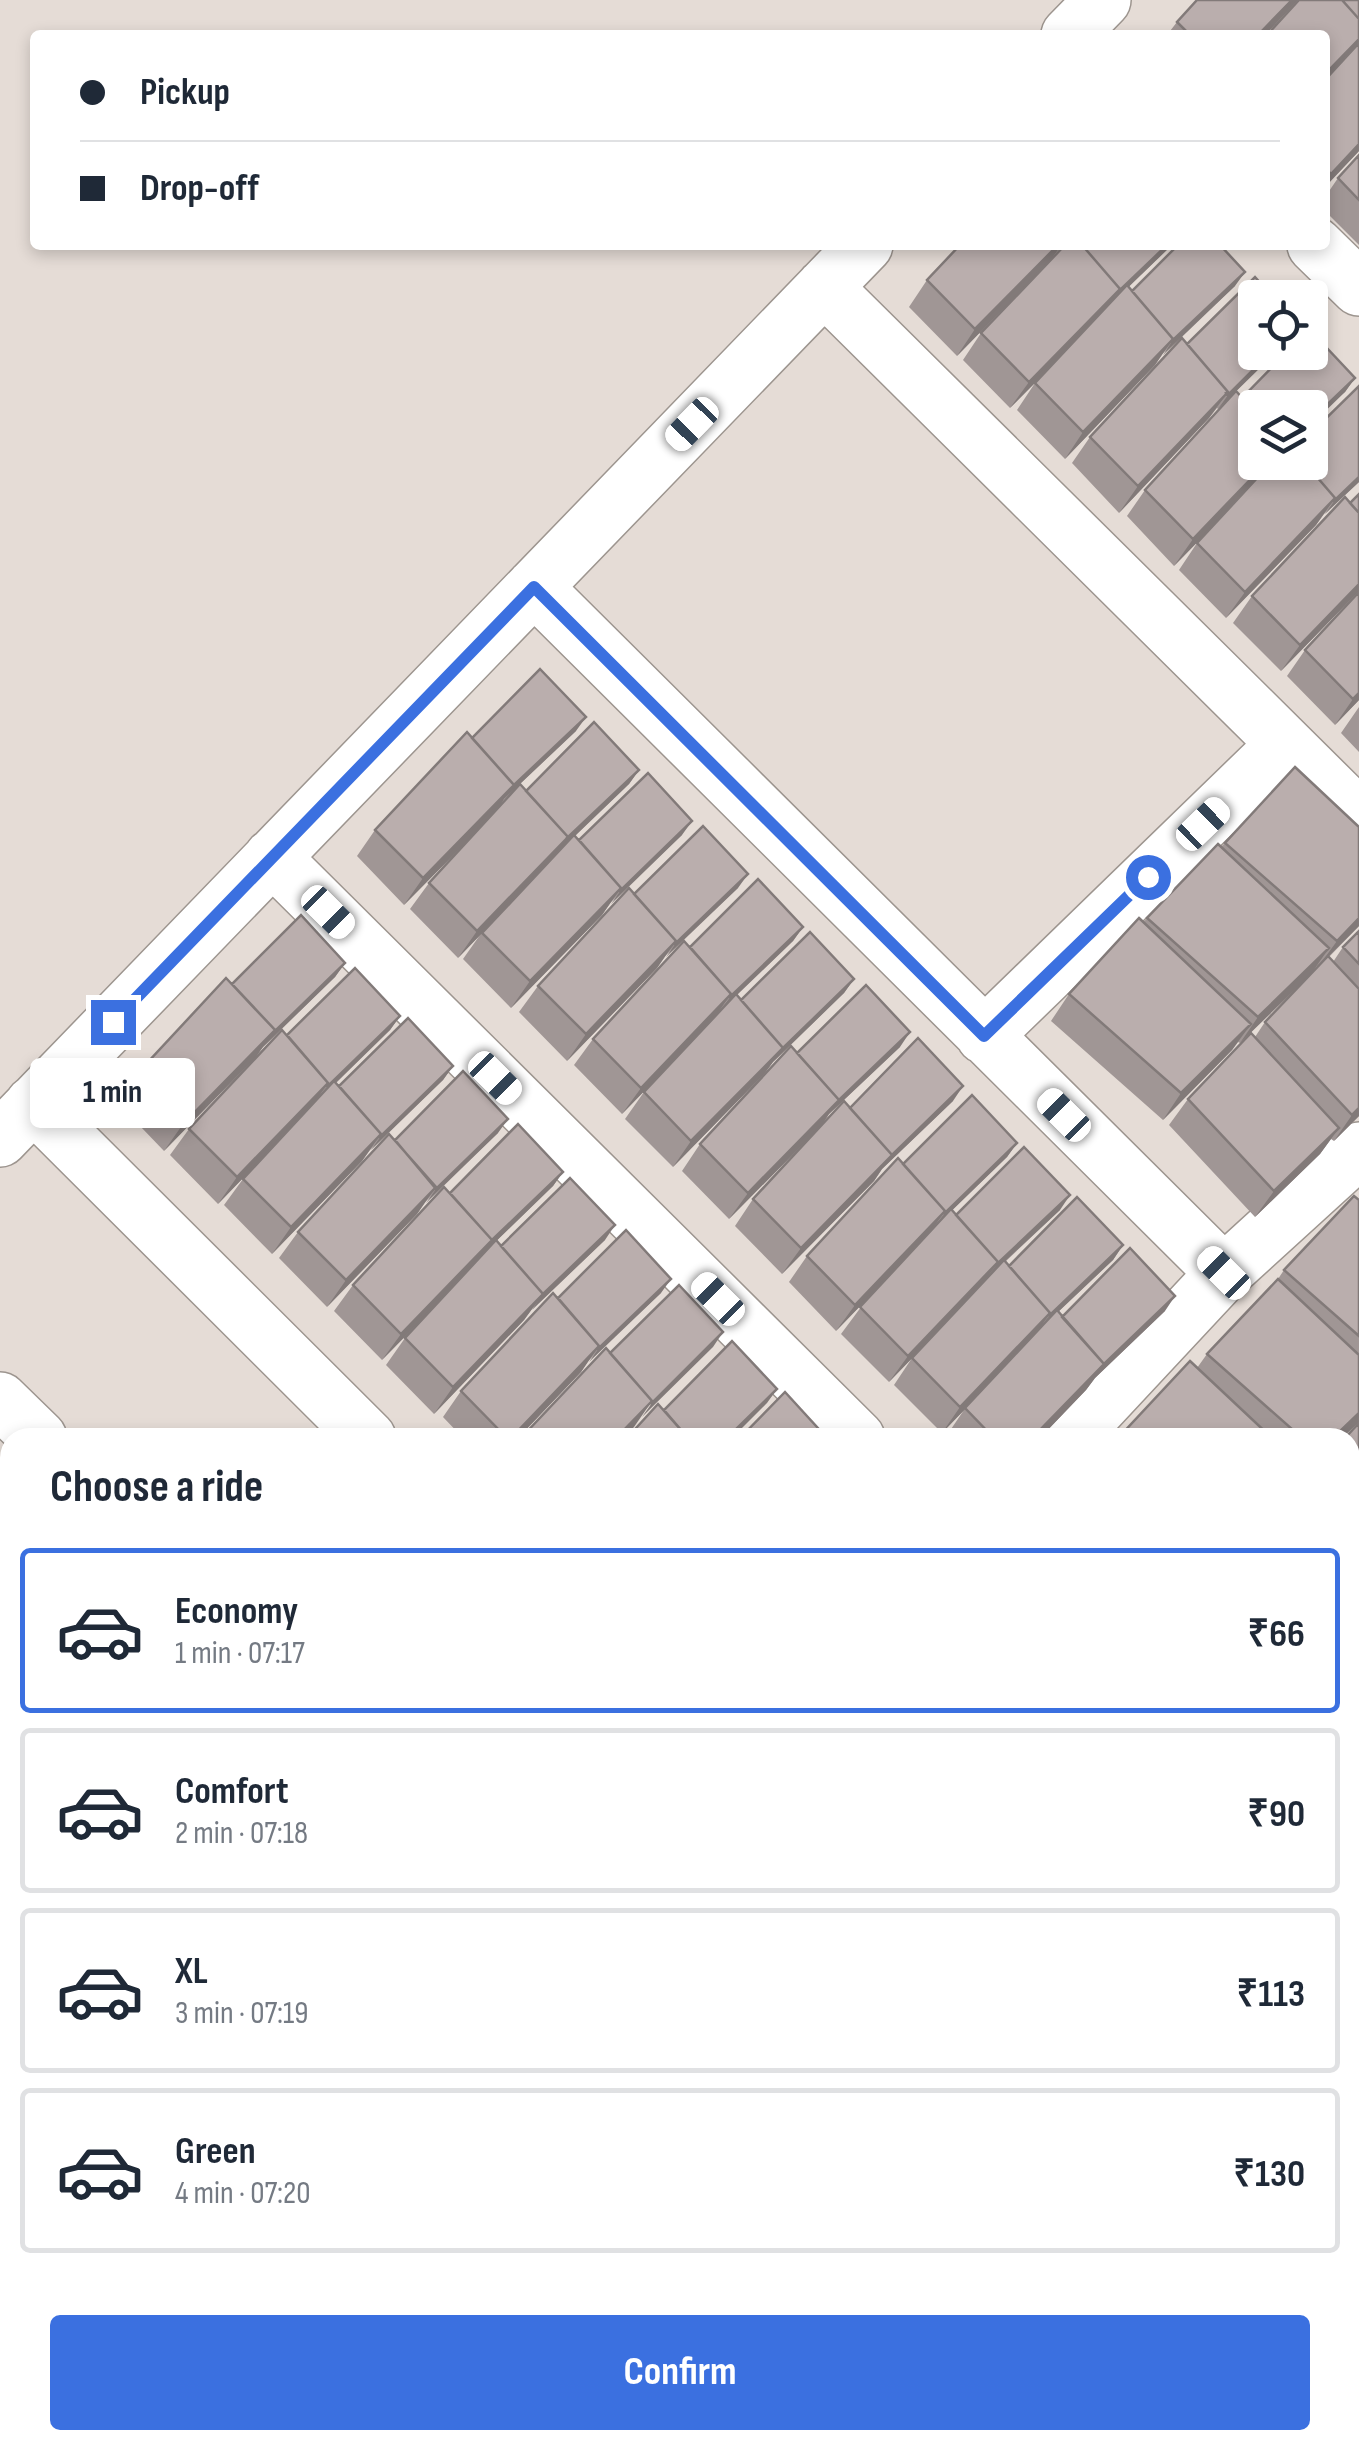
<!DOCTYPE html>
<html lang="en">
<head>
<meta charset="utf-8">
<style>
	:root { --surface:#fff; --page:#f6f6f7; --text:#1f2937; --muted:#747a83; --line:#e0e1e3; --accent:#3b70e0 }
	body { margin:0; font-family:"Sofia Sans Condensed",sans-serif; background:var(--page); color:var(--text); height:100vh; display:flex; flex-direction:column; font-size:38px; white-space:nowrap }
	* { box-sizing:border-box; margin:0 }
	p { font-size:32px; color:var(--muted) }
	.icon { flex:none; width:55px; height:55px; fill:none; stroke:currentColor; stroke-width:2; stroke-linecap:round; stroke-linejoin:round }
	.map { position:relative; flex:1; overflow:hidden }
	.sheet { position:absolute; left:0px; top:1428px; width:1360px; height:1022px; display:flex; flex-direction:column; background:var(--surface); border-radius:30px 30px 0 0; box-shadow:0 5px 15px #0003 }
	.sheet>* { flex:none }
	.top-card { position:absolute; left:30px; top:30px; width:1300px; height:220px; border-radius:10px; box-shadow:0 5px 15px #0003; display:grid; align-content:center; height:220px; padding:0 50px; background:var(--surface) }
	.fabs { position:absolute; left:1238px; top:280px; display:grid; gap:20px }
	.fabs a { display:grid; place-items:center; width:90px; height:90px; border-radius:10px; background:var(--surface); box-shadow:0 5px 15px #0003; font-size:50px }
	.end { position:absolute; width:45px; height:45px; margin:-22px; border:12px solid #3b70e0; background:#fff; box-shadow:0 0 0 5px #fff }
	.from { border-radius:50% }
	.bubble { position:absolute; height:70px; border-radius:10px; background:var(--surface); box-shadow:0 5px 15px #0003; font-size:32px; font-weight:700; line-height:70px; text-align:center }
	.car { position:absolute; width:30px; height:60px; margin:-30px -15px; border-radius:12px; box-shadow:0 0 8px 2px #0007; background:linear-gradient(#fff 24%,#345 0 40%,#fff 0 76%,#345 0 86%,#fff 0) }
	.top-card b { display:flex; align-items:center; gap:35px; height:95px; font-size:38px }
	.top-card b+b { border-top:2px solid var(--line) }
	.top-card i { width:25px; height:25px; background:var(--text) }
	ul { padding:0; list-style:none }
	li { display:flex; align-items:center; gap:30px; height:165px; margin:0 20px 15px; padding:0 30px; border:5px solid var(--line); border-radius:10px }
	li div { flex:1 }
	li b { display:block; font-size:38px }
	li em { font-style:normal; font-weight:700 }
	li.selected { border-color:var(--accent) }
	li>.icon { width:90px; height:90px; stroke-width:1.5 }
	h2 { padding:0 50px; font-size:45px; line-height:120px }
	.button { display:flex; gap:20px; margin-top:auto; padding:20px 50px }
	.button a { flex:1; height:115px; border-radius:10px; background:var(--accent); color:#fff; font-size:40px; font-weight:700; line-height:115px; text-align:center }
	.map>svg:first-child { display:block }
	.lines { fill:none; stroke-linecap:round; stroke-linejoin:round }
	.lane-casing { stroke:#9d958f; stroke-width:45 }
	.street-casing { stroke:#9d958f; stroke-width:58 }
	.lane { stroke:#fff; stroke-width:42 }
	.street { stroke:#fff; stroke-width:55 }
	.wall { fill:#a09695 }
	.shaded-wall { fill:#827a79 }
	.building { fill:#baaead; stroke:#827a79; stroke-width:2.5 }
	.route { stroke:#3b70e0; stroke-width:12 }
</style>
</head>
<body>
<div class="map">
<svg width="1359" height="2449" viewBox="0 0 1359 2449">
	<rect width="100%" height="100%" fill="#e5dcd6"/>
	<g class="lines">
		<g class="lane-casing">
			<path id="lane" d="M0,1935L10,1945"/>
		</g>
		<g class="street-casing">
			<path id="street" d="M1069,35L1103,0
				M1315,245L1359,288
				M824,287L1359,817
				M534,587L1224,1273
				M272,857L857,1438
				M984,1036L1285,744
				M33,1104L368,1438
				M0,1139L865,245
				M0,1400L39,1438
				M1070,1438L1224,1273L1359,1150
				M1350,1635L1359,1626
				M1350,1922L1359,1931
				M1083,2440L1092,2449"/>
		</g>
		<use href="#lane" class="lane"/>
		<use href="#street" class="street"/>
	</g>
	<path class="wall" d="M1197,0H1298L1265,35H1167L1177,22Z
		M1325,35L1359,151L1325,187Z
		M1359,155V245L1325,211V197L1338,178Z
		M960,245H1062L1048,262L1065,245H1172L1128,287L1132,291L1235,286L1162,354L1155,365L1065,459L1017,410L1035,383L1048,370L1010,408L963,360L981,333L1046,264L957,356L909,307L927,280Z
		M1187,344L1276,352L1218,409L1217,408L1209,418L1119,513L1072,463L1090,437Z
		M1355,378L1345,392L1255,462H1310L1359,386V482L1324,514L1316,525L1226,618L1179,570L1197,543L1219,520L1174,566L1127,516L1145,490L1242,398Z
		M1350,503L1359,591L1281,671L1233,623L1252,596Z
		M1305,650L1359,700L1335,725L1287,676Z
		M1359,707V752L1341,733Z
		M576,731L504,799L499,807L526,791L639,770L629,784L575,836L579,840L682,835L610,903L602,915L511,1008L463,959L480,935L458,958L410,909L429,883L472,836L404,905L357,856L375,830L472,738Z
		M1359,827V926L1329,957L1333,962L1343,947L1359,931V1116L1334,1141L1331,1139L1320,1154L1255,1217L1169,1125L1188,1099L1255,1037L1265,1022L1318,967L1317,966L1311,974L1240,1043L1238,1042L1232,1050L1163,1120L1051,1021L1069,994L1225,843Z
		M738,888L665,956L657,968L567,1061L519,1012L538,986L634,894Z
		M803,927L793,941L737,995L741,1000L854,979L844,993L773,1062L764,1074L673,1167L625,1119L644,1092L664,1071L622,1114L574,1065L593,1039L690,947Z
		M345,963L335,977L263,1047L164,1151L117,1102L135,1076L232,984Z
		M400,1016L390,1030L336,1083L339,1086L453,1066L443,1080L370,1150L362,1161L272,1254L224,1205L243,1179L263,1157L218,1204L170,1155L189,1129L287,1035Z
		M900,1047L829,1114L821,1126L729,1219L682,1171L700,1144L797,1053Z
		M953,1101L882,1169L874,1181L782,1274L735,1226L753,1199L850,1108Z
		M498,1133L425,1202L417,1214L327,1307L279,1258L298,1232L395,1140Z
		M1017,1143L1007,1157L952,1210L956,1215L1060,1210L1005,1262L1009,1266L1123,1245L1113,1260L1058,1312L1062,1317L1165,1311L1095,1378L1086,1390L1040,1438H950L947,1435L964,1410L942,1433L894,1385L912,1358L921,1349L889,1382L841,1334L867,1299L836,1331L789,1282L807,1256L903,1164Z
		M563,1172L553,1186L496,1241L501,1246L605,1240L532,1309L524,1320L434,1414L386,1365L405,1338L434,1307L382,1360L334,1311L353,1285L450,1193Z
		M1359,1200V1422L1342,1438H1118L1190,1361L1197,1368L1207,1354L1278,1279L1284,1270Z
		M661,1293L588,1361L581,1372L518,1438H463L443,1417L461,1391L558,1298Z
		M1359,1423V1607L1350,1616V1438Z
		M1359,1786V1861L1350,1851V1796Z
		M1350,2111L1359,2115V2318L1350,2328Z
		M1359,2328V2347L1351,2339Z"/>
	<path class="shaded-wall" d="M1292,0H1298L1265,35H1258Z
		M1359,39V42L1325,81V74Z
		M1359,144V151L1325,187V182L1331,174Z
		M1058,245H1062L1048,263L957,356L975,329Z
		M1167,245H1172L1110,305L1120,290Z
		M1245,272L1235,286L1163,355L1173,340Z
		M1120,289L1102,315L1010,408L1029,382Z
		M1173,339L1155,365L1065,459L1083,432Z
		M1271,352H1276L1218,409L1228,395Z
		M1355,378L1345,392L1310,426V421Z
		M1228,392L1209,418L1119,513L1138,486Z
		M1267,462H1272L1266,472L1174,566L1193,539Z
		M1359,477V482L1325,514L1335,500Z
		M1335,498L1316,525L1226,618L1245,592Z
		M1359,584V591L1281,671L1300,645Z
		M1359,693V700L1335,725L1353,699Z
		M586,717L576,731L504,799L496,812L404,905L423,878L513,787Z
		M639,770L629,784L556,854L550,863L458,958L477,931L568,837Z
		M692,821L682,835L611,904L621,890Z
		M748,874L738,888L666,957L676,943Z
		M621,888L602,915L511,1008L530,981Z
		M1359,918V926L1318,967L1337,941Z
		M803,927L793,941L721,1010L731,996Z
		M676,941L657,968L567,1061L586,1034Z
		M1329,948L1311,974L1240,1043L1258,1017Z
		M345,963L335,977L263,1047L256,1057L164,1151L183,1124L275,1030Z
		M854,979L844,993L773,1062L764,1074L673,1167L691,1141L781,1049Z
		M731,994L712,1021L622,1114L641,1088Z
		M400,1016L390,1030L318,1100L328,1086Z
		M1251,1024L1232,1050L1163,1120L1181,1093Z
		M910,1032L900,1047L829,1114L821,1126L729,1219L748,1193L838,1101Z
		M453,1066L443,1080L371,1150L381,1136Z
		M328,1083L310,1109L218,1204L237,1177Z
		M963,1086L953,1101L882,1169L874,1181L782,1274L801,1248L891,1156Z
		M1359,1108V1116L1334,1141L1352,1115Z
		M508,1119L498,1133L426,1203L436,1189Z
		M1339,1128L1320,1154L1255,1217L1274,1191Z
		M381,1134L362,1161L272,1254L291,1227Z
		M1017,1143L1007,1157L935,1227L945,1213Z
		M563,1172L553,1186L482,1255L473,1267L382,1360L401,1334L490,1242Z
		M436,1187L417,1214L327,1307L346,1280Z
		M1070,1195L1060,1210L987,1278L997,1264Z
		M945,1211L926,1238L836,1331L855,1305Z
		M615,1225L605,1240L532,1310L542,1295Z
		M1123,1245L1113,1260L1040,1329L1050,1315Z
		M998,1262L979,1289L889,1382L908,1356Z
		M671,1279L661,1293L589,1362L599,1348Z
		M543,1294L524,1320L434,1414L453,1387Z
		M1175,1296L1165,1311L1095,1378L1086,1390L1040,1438H1032L1103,1365Z
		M1050,1313L1032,1340L942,1433L960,1407Z
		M723,1332L713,1347L642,1417L652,1403Z
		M599,1346L581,1372L518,1438H511Z
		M777,1389L767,1403L732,1438H727Z
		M652,1401L634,1427L624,1438H616Z
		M1359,1413V1422L1342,1438H1333Z
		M1359,1598V1607L1350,1616V1607Z
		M1359,1777V1785L1350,1794V1786Z
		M1359,2096V2101L1350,2110V2105Z
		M1359,2204V2212L1350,2221V2214Z
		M1359,2312V2318L1350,2328V2325Z"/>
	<path class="building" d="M1197,0H1292L1258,35H1190L1177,22Z
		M1299,0H1342L1359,19V39L1325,74V35H1267Z
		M1342,0H1359V19Z
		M1359,43V144L1331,174L1325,168V80Z
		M1359,155V200L1338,178Z
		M960,245H1058L975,329L927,280Z
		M1065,245H1082L1120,289L1029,382L981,333Z
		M1082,245H1167L1120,290V289Z
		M1178,245H1220L1245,272L1173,340V339L1132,291Z
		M1255,277L1274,298H1255V352H1271L1228,395L1226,393L1228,392L1187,344Z
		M1127,285L1173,339L1083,432L1035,383Z
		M1310,330L1355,378L1310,421V408H1255V412L1242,398L1287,352H1310Z
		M1182,338L1228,392L1138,486L1090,437Z
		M1359,386V477L1335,500V498L1304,462H1310V434Z
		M1236,391L1255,412V462H1267L1193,539L1145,490Z
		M1272,462H1304L1335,498L1245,592L1197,543Z
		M1359,494V513L1350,503Z
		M1345,497L1359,513V584L1300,645L1252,596Z
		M1359,592V693L1353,699L1305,650Z
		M540,669L586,717L514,785L472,738Z
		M594,722L639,770L566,839L568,837L526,791Z
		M467,732L514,785L423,878L375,830Z
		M1295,767L1359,827V918L1337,941L1225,843Z
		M648,773L692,821L621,890V888L579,840Z
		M520,784L568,837L477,931L429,883Z
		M703,826L748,874L676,943V941L634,894Z
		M574,835L621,888L530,981L482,933Z
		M1218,844L1329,948L1258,1017L1147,918Z
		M758,879L803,927L731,996V994L690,947Z
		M629,888L676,941L586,1034L538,986Z
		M301,915L345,963L273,1033L275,1030L232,984Z
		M1139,918L1251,1024L1181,1093L1069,994Z
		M1359,931V964L1343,947Z
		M810,932L854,979L783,1048L741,1000Z
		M684,941L731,994L641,1088L593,1039Z
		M1328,956L1359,989V1108L1352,1115L1265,1022Z
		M355,968L400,1016L328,1086L327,1085L328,1083L287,1035Z
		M226,978L275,1030L183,1124L135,1076Z
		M866,985L910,1032L839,1100L797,1053Z
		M736,994L783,1048L691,1141L644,1092Z
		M408,1018L453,1066L381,1136V1134L339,1086Z
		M282,1030L328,1083L237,1177L189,1129Z
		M1251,1033L1339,1128L1274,1191L1188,1099Z
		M918,1038L963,1086L892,1155L850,1108Z
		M791,1046L839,1100L748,1193L700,1144Z
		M463,1071L508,1119L436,1189L395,1140Z
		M334,1081L381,1134L291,1227L243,1179Z
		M972,1095L1017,1143L945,1213V1211L903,1164Z
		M844,1101L892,1155L801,1248L753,1199Z
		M518,1124L563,1172L492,1240L450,1193Z
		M389,1134L436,1187L346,1280L298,1232Z
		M1024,1147L1070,1195L997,1264L998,1262L956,1215Z
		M898,1158L945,1211L855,1305L807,1256Z
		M570,1178L615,1225L542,1295L543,1294L501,1246Z
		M444,1187L492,1240L401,1334L353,1285Z
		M1354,1196L1359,1200V1336L1284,1270Z
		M1077,1197L1123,1245L1050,1315V1313L1009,1266Z
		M951,1209L998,1262L908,1356L860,1307Z
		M626,1230L671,1279L599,1348V1346L558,1298Z
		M496,1240L543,1294L453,1387L405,1338Z
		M1130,1248L1175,1296L1104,1364L1062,1317Z
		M1004,1260L1050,1313L960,1407L912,1358Z
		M1278,1279L1359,1355V1413L1333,1438H1302L1207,1354Z
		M679,1285L723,1332L652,1403V1401L610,1353Z
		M553,1293L599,1346L511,1438H507L461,1391Z
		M1057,1310L1104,1364L1032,1438H994L965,1408Z
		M732,1341L777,1389L727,1438H688L664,1410Z
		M606,1348L652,1401L616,1438H521Z
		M1190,1361L1272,1438H1122L1120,1436Z
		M785,1392L827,1438H740Z
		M658,1404L688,1438H627Z
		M1359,1423V1495L1350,1485V1438H1345Z
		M1350,1527L1359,1537V1598L1350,1607Z
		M1359,1676V1777L1350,1786V1686Z
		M1359,1786V1815L1350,1806V1796Z
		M1350,1976L1359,1986V1991L1350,2000Z
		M1359,2006V2096L1350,2105V2015Z
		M1353,2108L1359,2116V2204L1350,2214V2111Z
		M1359,2211V2306L1350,2297V2221Z"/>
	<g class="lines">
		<path class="route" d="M113,1022L534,587L984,1036L1148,877"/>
	</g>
</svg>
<div class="fabs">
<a><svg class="icon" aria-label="locate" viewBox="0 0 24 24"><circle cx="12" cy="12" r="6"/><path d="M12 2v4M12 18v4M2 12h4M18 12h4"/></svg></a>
<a><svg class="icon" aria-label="layers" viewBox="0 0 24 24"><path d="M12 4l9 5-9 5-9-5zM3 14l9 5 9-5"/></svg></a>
</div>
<i class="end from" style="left:1148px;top:877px"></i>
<i class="end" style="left:113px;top:1022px"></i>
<div class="bubble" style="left:30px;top:1058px;width:165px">1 min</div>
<i class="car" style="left:692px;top:424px;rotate:224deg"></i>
<i class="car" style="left:1203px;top:824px;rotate:46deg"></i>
<i class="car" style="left:328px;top:912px;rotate:135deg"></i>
<i class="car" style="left:495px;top:1078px;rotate:135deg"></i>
<i class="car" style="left:1064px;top:1115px;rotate:315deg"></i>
<i class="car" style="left:1224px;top:1273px;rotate:315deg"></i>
<i class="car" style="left:718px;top:1299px;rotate:315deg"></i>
<div class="top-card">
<b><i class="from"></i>Pickup</b>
<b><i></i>Drop-off</b>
</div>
<section class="sheet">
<h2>Choose a ride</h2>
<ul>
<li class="selected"><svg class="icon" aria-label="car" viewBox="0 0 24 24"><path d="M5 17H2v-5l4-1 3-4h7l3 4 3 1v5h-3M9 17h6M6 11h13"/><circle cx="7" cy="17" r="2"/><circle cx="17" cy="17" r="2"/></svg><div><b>Economy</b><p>1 min · 07:17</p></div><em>₹66</em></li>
<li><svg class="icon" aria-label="car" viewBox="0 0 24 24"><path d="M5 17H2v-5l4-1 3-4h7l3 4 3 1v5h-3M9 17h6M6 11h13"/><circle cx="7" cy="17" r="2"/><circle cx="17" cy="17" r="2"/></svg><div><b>Comfort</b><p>2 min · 07:18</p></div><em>₹90</em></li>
<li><svg class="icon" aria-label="car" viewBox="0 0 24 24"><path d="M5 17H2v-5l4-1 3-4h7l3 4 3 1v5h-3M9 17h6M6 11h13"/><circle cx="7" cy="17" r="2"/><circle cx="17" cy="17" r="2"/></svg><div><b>XL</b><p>3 min · 07:19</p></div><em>₹113</em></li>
<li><svg class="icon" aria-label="car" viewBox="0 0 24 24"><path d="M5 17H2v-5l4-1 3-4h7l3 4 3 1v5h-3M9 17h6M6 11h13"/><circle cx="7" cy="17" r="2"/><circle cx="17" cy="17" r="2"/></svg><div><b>Green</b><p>4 min · 07:20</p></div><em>₹130</em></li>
</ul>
<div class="button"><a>Confirm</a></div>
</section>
</div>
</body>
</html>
